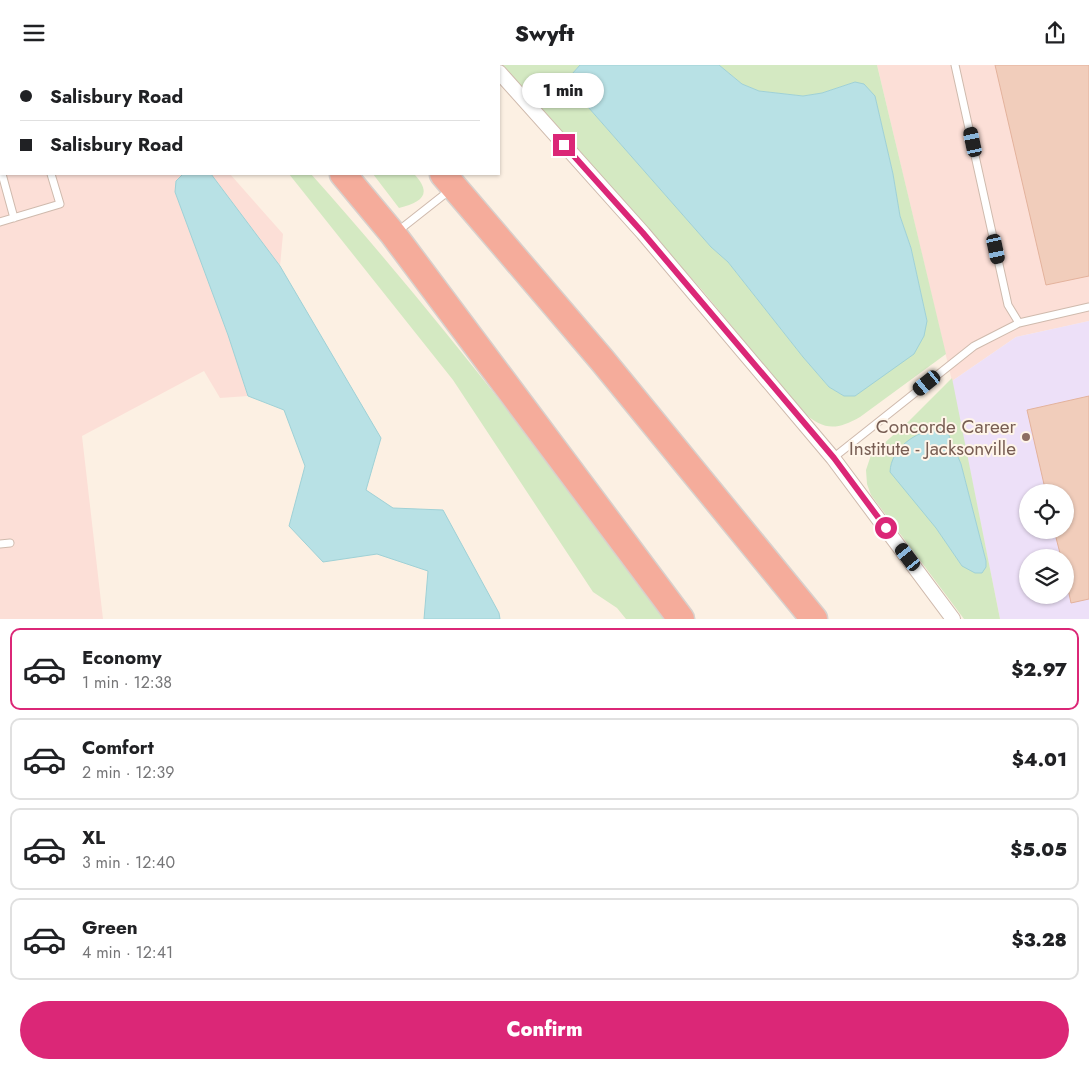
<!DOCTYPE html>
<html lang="en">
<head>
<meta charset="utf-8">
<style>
	:root { --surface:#fff; --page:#f6f6f6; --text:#202124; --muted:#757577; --line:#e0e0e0; --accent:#db2777 }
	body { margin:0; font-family:Jost,sans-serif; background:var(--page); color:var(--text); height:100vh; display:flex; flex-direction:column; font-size:19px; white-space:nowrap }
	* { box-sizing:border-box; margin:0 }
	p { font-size:16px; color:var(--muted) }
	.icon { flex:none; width:28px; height:28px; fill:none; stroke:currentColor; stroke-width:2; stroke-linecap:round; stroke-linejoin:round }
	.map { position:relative; height:554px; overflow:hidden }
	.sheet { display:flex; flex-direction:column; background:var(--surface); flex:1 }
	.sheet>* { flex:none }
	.top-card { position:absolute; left:0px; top:0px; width:500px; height:110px; box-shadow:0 1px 4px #0004; display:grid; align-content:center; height:110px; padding:0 20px; background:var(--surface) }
	.controls { position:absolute; left:1019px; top:419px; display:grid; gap:10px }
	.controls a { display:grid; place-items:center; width:55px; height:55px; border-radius:50%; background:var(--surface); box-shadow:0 1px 4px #0004; font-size:25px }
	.end { position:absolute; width:22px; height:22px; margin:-11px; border:6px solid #db2777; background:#fff; box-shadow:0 0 0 2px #fff }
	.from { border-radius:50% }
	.bubble { position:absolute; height:35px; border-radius:18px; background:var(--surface); box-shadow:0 1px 4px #0004; font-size:16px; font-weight:800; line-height:35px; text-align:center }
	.car { position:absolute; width:15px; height:30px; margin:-15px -8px; border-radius:6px; box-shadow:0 0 4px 1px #0007; background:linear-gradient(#222 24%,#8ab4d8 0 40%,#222 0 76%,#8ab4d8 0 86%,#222 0) }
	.top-card b { display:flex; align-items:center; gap:18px; height:48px; font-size:19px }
	.top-card b+b { border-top:1px solid var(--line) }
	.top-card i { width:12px; height:12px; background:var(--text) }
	ul { padding:9px 0 0; list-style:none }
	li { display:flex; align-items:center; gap:15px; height:82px; margin:0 10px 8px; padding:0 10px; border:2px solid var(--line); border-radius:10px }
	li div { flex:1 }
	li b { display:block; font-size:19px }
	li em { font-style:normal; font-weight:800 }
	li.current { border-color:var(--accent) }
	li>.icon { width:45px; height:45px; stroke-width:1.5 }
	.primary-button { display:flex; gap:10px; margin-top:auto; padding:10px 20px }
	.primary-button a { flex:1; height:58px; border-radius:30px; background:var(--accent); color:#fff; font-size:20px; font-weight:800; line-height:58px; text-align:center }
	header { display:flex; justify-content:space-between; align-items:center; height:65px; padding:0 20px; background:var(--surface); font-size:22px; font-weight:800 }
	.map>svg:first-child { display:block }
	.commercial { fill:#fcdfd7 }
	.education { fill:#ede0f8; fill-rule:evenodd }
	.green { fill:#d4e9c2; fill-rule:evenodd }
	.water { fill:#b8e1e5; stroke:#9fd1d6 }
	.building { fill:#f1cdbb; stroke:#e3b29c }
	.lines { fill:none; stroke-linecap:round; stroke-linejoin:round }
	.lane-casing { stroke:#cfbaad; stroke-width:9 }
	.street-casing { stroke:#cfbaad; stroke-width:16 }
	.highway-casing { stroke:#d8d0cc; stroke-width:29 }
	.lane { stroke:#fff; stroke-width:7 }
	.street { stroke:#fff; stroke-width:14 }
	.highway { stroke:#f5ac9b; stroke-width:26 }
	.route { stroke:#db2777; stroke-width:6 }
	.education-dot { fill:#8d6e63; stroke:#fff5e9; stroke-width:2 }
	.labels { text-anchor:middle; stroke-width:4; stroke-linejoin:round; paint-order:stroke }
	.education-label { font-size:19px; fill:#785e54; stroke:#fff5e9; text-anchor:end }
</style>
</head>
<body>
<header><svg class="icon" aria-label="menu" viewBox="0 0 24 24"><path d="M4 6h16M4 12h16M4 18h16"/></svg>Swyft<svg class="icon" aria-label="share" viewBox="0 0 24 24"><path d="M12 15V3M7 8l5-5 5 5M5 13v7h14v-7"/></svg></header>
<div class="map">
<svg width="1089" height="554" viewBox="0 0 1089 554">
	<rect width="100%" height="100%" fill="#fcf0e3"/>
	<path class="commercial" d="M0,0L136,1H1V109H183L176,116L228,270L248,331L220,333L204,306L82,371L103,554H0Z
		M877,0H1089V256L1016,272L952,316Z
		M211,109H230L283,169L280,201Z"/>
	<path class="education" d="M1089,256V554H1000L952,316L1016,272ZM1028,428H1065V465H1028ZM1028,492H1065V530H1028Z"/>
	<path class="green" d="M501,0H580L572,9L581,34L711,182L728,197L803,292L829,322L844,331H855L927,256L911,183L900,151L893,109L875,31L855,17L822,28L803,31L759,26L742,19L719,0H877L946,289L860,352C837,365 824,366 803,347L702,225Z
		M289,109H311C437,250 553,402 667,554H626L617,543L593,527L453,315Z
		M373,109H414C433,129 422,137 399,143Z
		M952,313L1000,554H964L871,430L867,419L866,405L871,390L909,356ZM947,366L961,399L986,496V502L962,501L936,463Z"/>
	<path class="water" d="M580,0H719L742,19L759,26L803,31L822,28L855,17L864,19L875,31L893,109L900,151L911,183L927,256L924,271L914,289L855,331H844L829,322L803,292L728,197L711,182L581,34L571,15L572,9Z
		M183,109H211L280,201L381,373L366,425L393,443L443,445L499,548L500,554H424L428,506L377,489L323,497L289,461L305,401L284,345L248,331L228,270L175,127L176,116Z
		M938,363L947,366L961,399L986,496V502L982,508H975L962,501L936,463L890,407C891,383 915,367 938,363Z"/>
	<path class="building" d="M995,0H1089V211L1046,220Z
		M1089,331V534L1071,538L1065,510V492H1061L1054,465H1065V428H1046L1027,345Z"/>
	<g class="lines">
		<g class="lane-casing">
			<path id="lane" d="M18,0L19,1
				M955,0L1008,240L1019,258
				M0,22H1
				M2,109L14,153
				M0,157L60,139L51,109
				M398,166L450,125
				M833,393L974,281L1019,258L1089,242
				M0,479L10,478"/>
		</g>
		<g class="street-casing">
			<path id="street" d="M499,7L643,168L833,393L953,554"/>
		</g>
		<g class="highway-casing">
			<path id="highway" d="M252,0L253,1
				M344,0L345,1
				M343,109L393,169L681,554
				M443,109L602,295L814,554"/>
		</g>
		<use href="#lane" class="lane"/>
		<use href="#street" class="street"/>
		<use href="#highway" class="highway"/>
	</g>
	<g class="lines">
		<path class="route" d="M564,80L643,168L834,393L886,463"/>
	</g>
	<circle class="education-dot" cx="1026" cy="372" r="5"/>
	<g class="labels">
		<g class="education-label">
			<text x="1016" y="368">Concorde Career<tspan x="1016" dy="22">Institute - Jacksonville</tspan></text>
		</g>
	</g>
</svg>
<div class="controls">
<a><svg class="icon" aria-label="locate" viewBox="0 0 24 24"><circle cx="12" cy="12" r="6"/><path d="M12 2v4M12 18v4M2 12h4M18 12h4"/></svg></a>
<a><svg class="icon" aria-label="layers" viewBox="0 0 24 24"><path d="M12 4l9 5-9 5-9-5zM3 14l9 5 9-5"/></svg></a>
</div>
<i class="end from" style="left:886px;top:463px"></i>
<i class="end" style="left:564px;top:80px"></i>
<div class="bubble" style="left:522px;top:8px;width:82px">1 min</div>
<i class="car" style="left:973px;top:77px;rotate:348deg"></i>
<i class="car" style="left:996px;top:184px;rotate:168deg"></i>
<i class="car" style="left:927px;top:318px;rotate:231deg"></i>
<i class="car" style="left:908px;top:492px;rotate:323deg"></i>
<div class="top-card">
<b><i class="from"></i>Salisbury Road</b>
<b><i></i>Salisbury Road</b>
</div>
</div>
<section class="sheet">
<ul>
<li class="current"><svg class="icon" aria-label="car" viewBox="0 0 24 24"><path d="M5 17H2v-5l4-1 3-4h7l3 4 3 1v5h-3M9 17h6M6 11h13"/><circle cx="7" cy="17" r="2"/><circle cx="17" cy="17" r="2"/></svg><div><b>Economy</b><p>1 min · 12:38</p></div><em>$2.97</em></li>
<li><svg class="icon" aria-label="car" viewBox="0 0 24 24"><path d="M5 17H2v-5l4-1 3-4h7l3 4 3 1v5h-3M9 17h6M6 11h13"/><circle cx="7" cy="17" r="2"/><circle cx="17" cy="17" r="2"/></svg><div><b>Comfort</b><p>2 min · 12:39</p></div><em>$4.01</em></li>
<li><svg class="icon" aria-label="car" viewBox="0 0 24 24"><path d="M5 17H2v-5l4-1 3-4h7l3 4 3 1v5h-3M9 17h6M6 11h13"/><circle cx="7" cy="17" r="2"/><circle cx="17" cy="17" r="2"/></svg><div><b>XL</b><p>3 min · 12:40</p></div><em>$5.05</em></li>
<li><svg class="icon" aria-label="car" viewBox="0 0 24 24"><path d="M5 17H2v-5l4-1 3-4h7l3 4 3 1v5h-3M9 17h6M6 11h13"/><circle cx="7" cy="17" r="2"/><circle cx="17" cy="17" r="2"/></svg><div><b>Green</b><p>4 min · 12:41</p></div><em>$3.28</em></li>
</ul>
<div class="primary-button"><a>Confirm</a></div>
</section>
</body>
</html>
